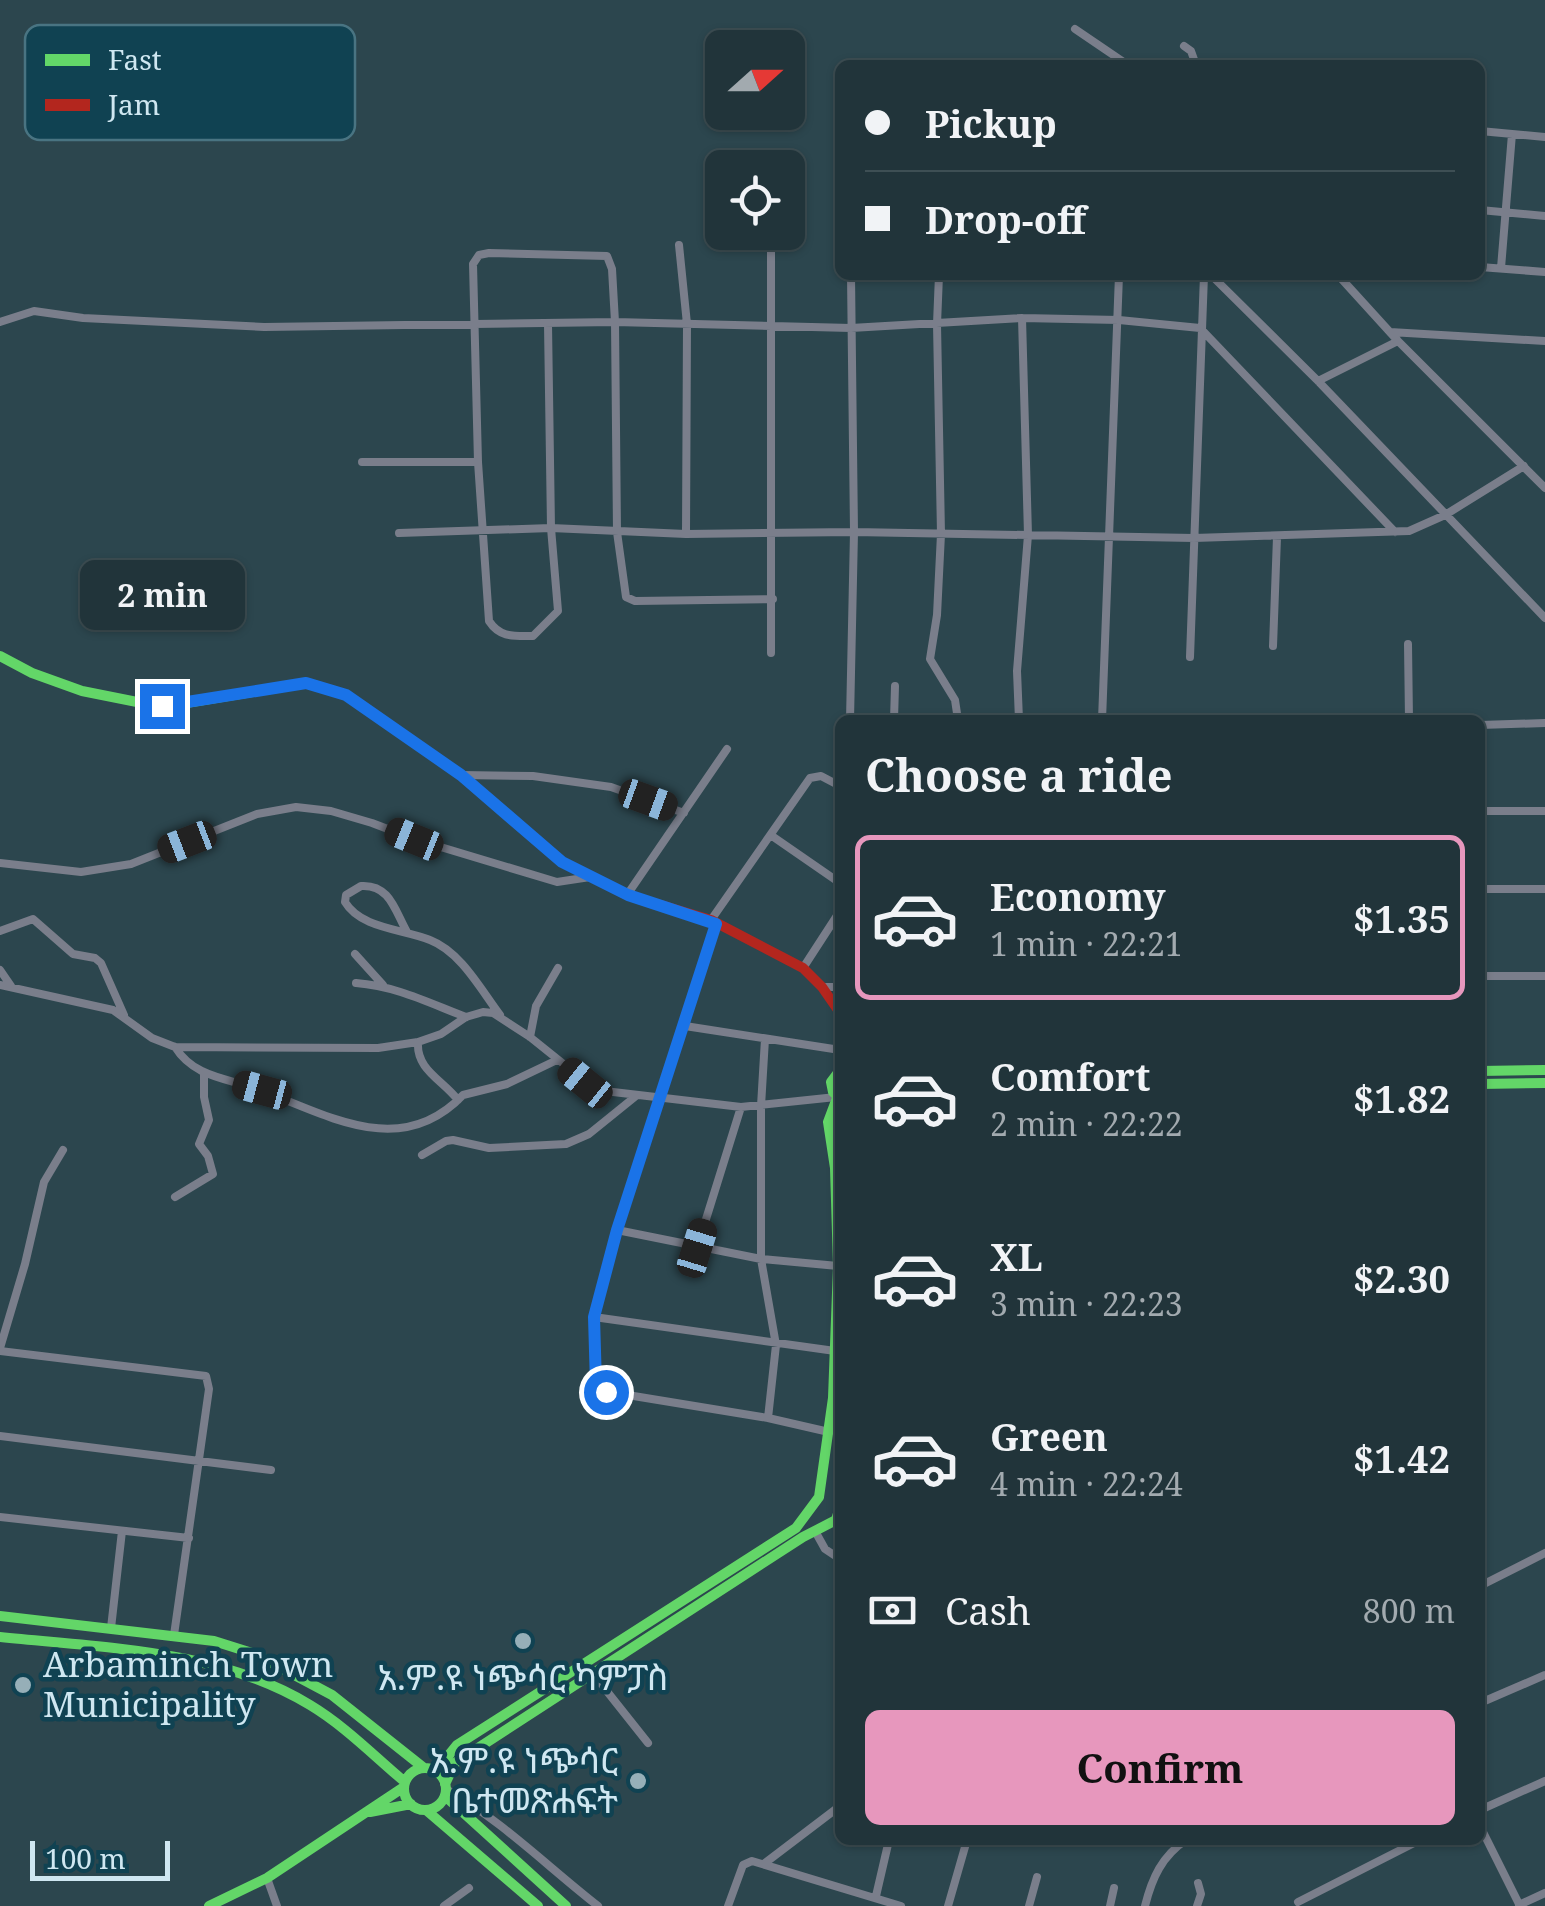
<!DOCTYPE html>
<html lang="en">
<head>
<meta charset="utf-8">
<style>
	:root { --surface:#21343a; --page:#2d3f45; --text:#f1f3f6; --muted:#a2aaaf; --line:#3e4f54; --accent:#e797bd }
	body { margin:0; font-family:"Noto Serif","Noto Sans Ethiopic",serif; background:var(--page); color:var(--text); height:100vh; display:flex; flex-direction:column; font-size:38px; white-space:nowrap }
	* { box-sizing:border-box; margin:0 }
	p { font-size:32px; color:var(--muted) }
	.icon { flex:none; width:55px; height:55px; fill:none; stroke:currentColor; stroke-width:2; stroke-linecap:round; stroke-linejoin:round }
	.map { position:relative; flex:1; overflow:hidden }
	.drawer { position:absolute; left:835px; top:715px; width:650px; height:1130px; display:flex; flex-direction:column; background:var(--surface); border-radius:15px; box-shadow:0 2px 8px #0004,0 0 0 2px var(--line) }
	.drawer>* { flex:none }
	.top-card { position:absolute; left:835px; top:60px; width:650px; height:220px; border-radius:15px; box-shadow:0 2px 8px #0004,0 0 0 2px var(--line); display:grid; align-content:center; height:220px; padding:0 30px; background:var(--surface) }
	.needle { width:65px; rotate:69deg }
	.controls { position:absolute; left:705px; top:30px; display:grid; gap:20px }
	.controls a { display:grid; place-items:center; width:100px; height:100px; border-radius:15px; background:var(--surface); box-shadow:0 2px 8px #0004,0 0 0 2px var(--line); font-size:50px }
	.scale { position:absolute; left:30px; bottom:25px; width:140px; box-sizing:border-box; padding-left:10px; border:5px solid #cfe7f1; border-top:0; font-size:28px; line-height:35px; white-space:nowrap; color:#cfe7f1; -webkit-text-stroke:8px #104252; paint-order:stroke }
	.end { position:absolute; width:45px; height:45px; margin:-22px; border:12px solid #1a73e8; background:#fff; box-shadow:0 0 0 5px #fff }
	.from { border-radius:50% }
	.bubble { position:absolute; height:70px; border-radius:15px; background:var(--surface); box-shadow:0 2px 8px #0004,0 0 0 2px var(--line); font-size:32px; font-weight:700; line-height:70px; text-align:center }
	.car { position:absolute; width:30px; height:60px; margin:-30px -15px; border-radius:12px; box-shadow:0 0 8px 2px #0007; background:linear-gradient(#222 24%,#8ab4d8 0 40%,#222 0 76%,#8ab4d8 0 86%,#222 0) }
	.top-card b { display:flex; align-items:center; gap:35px; height:95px; font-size:38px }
	.top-card b+b { border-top:2px solid var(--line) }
	.top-card i { width:25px; height:25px; background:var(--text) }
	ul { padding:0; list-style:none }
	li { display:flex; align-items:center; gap:30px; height:165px; margin:0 20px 15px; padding:0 10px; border:5px solid transparent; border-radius:15px }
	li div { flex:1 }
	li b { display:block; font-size:38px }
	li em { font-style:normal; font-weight:700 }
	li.on { border-color:var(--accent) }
	li>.icon { width:90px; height:90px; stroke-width:1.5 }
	h2 { padding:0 30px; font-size:45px; line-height:120px }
	.pay { display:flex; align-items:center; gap:25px; height:110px; padding:0 30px; font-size:38px }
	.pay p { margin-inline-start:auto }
	.cta { display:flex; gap:20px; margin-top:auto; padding:20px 30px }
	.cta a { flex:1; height:115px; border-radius:15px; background:var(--accent); color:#111; font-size:40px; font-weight:700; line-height:115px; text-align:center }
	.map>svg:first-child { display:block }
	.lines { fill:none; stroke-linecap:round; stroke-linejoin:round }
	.street { stroke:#7a7e8b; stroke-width:8 }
	.fast { stroke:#63d668; stroke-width:10 }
	.jam { stroke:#b3261e; stroke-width:10 }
	.route { stroke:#1a73e8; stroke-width:12 }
	.poi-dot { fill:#96afb8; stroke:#104252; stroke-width:4 }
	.labels { text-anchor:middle; stroke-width:9; stroke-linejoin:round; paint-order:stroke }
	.poi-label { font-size:35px; fill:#cfe7f1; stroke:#104252; text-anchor:start }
	.key { fill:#104252; stroke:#497482; stroke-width:2.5 }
	.key-label { font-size:28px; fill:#cfe7f1 }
</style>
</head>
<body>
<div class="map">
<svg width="1545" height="1906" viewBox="0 0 1545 1906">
	<rect width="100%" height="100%" fill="#2c464e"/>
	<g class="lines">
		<path class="street" d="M1075,29L1128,65
			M1184,46L1191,51L1196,65
			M1480,131L1545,137
			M1480,210L1545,216
			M679,245L687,324L686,534
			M1480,267L1545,272
			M1501,268L1512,134
			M939,275L937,324L941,534L937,615L930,659L955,700L958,720
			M1211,275L1318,381L1545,618
			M1338,275L1398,341L1545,488
			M0,322L34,311L83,318L264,327L615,322L851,328L1022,318L1119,320L1200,328L1395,532
			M548,324L551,528L558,611L533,636C514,636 500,638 489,621L478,462L473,264L479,255L489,253L607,256L612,269L615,322L617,532L626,597L635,601L773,599
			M1390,332L1545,341
			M1318,381L1398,341
			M362,462H478
			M399,533L551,528L686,534L854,532L1194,538L1409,531L1445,515L1524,466
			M1408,644L1409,720
			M1273,646L1277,537
			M771,653V232
			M1190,657L1204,275
			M850,720L854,532L851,275
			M894,720L895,686
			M1019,720L1017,671L1028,535L1022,318
			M1102,720L1119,275
			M1480,725L1545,723
			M461,775L533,776L611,787L684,813
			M1480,811H1545
			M772,836L840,883
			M0,863L81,872L131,864L257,814L296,807L331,811L372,823L414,839L557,882L590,877
			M1480,889H1545
			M627,895L727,749
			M711,920L810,778L821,776L840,786
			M716,923L617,1230L594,1317L597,1390L768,1418L829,1432
			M0,931L33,919L73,954L95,958L101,963L124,1015
			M407,932C395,911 390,884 361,886L346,895L345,902C361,929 404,929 430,940C461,952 481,990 500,1015
			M355,954L383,985
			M803,968L840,911
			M0,970L11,986
			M1480,976H1545
			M356,983C396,986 429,1003 466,1017
			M0,985L113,1010L152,1038L175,1047L378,1048L418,1042L441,1034L466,1017L483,1012L493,1013L530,1037L596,1090L741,1107L836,1097
			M822,987H840
			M685,1026L840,1050
			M530,1037L536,1006L558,968
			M765,1039L761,1106V1259L776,1345L768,1418
			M418,1042C416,1070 443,1080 458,1100
			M175,1047C195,1079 230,1078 263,1091C331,1117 402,1159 463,1095L507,1084L557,1060
			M422,1155L446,1141L453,1140L489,1148L566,1144L589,1134L636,1096
			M175,1197L213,1174L208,1156L199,1144L209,1120L204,1097V1073
			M617,1230L761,1259L838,1266
			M697,1248L741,1107
			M594,1317L835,1351
			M0,1348L25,1264L44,1182L63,1150
			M0,1351L206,1376L209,1389L174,1635
			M0,1436L271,1470
			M0,1517L189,1538
			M815,1531L825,1549L840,1559
			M1480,1586L1545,1553
			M111,1628L122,1531
			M594,1675L648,1743
			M1480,1703L1545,1675
			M446,1789C501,1820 548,1867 598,1906
			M1480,1810L1545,1781
			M1480,1826L1520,1906
			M765,1863L840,1806
			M267,1878L277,1906
			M876,1896L889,1840
			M1298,1902L1420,1840
			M1519,1905L1545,1893
			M444,1906L469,1888
			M728,1906L743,1865L752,1861L901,1906
			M948,1906L967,1840
			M1029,1906L1037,1877
			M1110,1906L1114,1888
			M1145,1906C1152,1878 1162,1856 1186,1840
			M1197,1906L1201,1894L1198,1883"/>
		<path class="fast" d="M0,656L32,673L82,691L162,707L307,683L346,695L461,775L539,842
			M840,1070L831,1082L833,1092L840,1099
			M1480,1071L1545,1070
			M1480,1084L1545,1083
			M0,1616L214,1641L255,1654L332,1695L424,1768
			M0,1637C104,1648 218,1649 310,1705C345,1726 374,1756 405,1782
			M404 1789a21 21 0 1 1 42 0a21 21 0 1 1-42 0Z
			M436,1771L457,1745L796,1528L819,1497L833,1398L838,1266L835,1168L828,1122L837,1098
			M445,1784L455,1763L803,1537L836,1520L840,1507
			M445,1796L566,1906
			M426,1810L538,1906
			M370,1812L411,1804
			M209,1906L267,1878L404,1787"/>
		<path class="jam" d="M539,842L562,862L627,895L711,920L803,968L822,987L840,1013"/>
	</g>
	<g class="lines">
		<path class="route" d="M162,706L306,683L346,695L461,775L562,862L628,895L716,924L617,1230L594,1317L596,1385L597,1390L606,1392"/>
	</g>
	<g class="poi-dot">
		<circle cx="523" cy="1641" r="10"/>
		<circle cx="23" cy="1685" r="10"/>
		<circle cx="638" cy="1781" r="10"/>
	</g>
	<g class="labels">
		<g class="poi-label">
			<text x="43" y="1677">Arbaminch Town<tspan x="43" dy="40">Municipality</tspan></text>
			<text x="523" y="1690" text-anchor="middle">አ.ም.ዩ ነጭሳር ካምፓስ</text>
			<text x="618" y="1773" text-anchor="end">አ.ም.ዩ ነጭሳር<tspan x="618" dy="40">ቤተመጽሐፍት</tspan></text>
		</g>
	</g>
	<rect x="25" y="25" width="330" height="115" rx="15" class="key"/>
	<rect x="45" y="54" width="45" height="12" fill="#63d668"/>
	<rect x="45" y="99" width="45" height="12" fill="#b3261e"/>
	<g class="key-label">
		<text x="108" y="70">Fast</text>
		<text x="108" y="115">Jam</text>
	</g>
</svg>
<div class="controls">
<a><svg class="needle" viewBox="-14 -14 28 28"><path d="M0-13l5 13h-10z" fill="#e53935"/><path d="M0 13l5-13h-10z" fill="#a2aaaf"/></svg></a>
<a><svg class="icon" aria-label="locate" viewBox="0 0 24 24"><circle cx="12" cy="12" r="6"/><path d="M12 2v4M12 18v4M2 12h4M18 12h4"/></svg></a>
</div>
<div class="scale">100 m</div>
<i class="end from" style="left:606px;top:1392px"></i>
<i class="end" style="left:162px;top:706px"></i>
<div class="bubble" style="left:80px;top:560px;width:165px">2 min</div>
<i class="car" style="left:648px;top:800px;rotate:110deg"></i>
<i class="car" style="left:414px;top:839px;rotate:292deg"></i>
<i class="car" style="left:187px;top:842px;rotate:249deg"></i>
<i class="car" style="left:585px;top:1083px;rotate:309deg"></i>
<i class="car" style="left:262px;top:1090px;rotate:285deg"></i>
<i class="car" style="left:697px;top:1248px;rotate:17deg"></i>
<div class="top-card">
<b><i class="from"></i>Pickup</b>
<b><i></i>Drop-off</b>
</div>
<section class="drawer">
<h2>Choose a ride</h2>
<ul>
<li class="on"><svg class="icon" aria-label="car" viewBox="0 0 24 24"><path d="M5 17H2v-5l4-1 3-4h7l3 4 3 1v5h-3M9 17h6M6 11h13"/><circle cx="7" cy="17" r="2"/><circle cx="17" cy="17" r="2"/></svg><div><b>Economy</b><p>1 min · 22:21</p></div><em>$1.35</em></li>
<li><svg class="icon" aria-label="car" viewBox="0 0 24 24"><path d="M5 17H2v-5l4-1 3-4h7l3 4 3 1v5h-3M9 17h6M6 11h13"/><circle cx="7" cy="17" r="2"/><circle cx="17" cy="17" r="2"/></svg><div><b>Comfort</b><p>2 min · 22:22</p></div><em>$1.82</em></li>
<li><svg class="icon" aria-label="car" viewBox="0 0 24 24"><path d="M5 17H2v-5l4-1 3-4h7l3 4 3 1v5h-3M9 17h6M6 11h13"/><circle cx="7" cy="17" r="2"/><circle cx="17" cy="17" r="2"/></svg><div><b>XL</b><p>3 min · 22:23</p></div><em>$2.30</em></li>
<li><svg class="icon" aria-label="car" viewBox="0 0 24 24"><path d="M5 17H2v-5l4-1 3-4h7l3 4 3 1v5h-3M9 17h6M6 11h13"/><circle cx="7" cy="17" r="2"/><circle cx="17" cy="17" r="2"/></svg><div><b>Green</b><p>4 min · 22:24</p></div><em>$1.42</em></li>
</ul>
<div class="pay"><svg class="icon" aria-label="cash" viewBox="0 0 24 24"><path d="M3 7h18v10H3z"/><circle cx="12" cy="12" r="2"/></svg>Cash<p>800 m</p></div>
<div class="cta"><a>Confirm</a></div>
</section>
</div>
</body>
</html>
